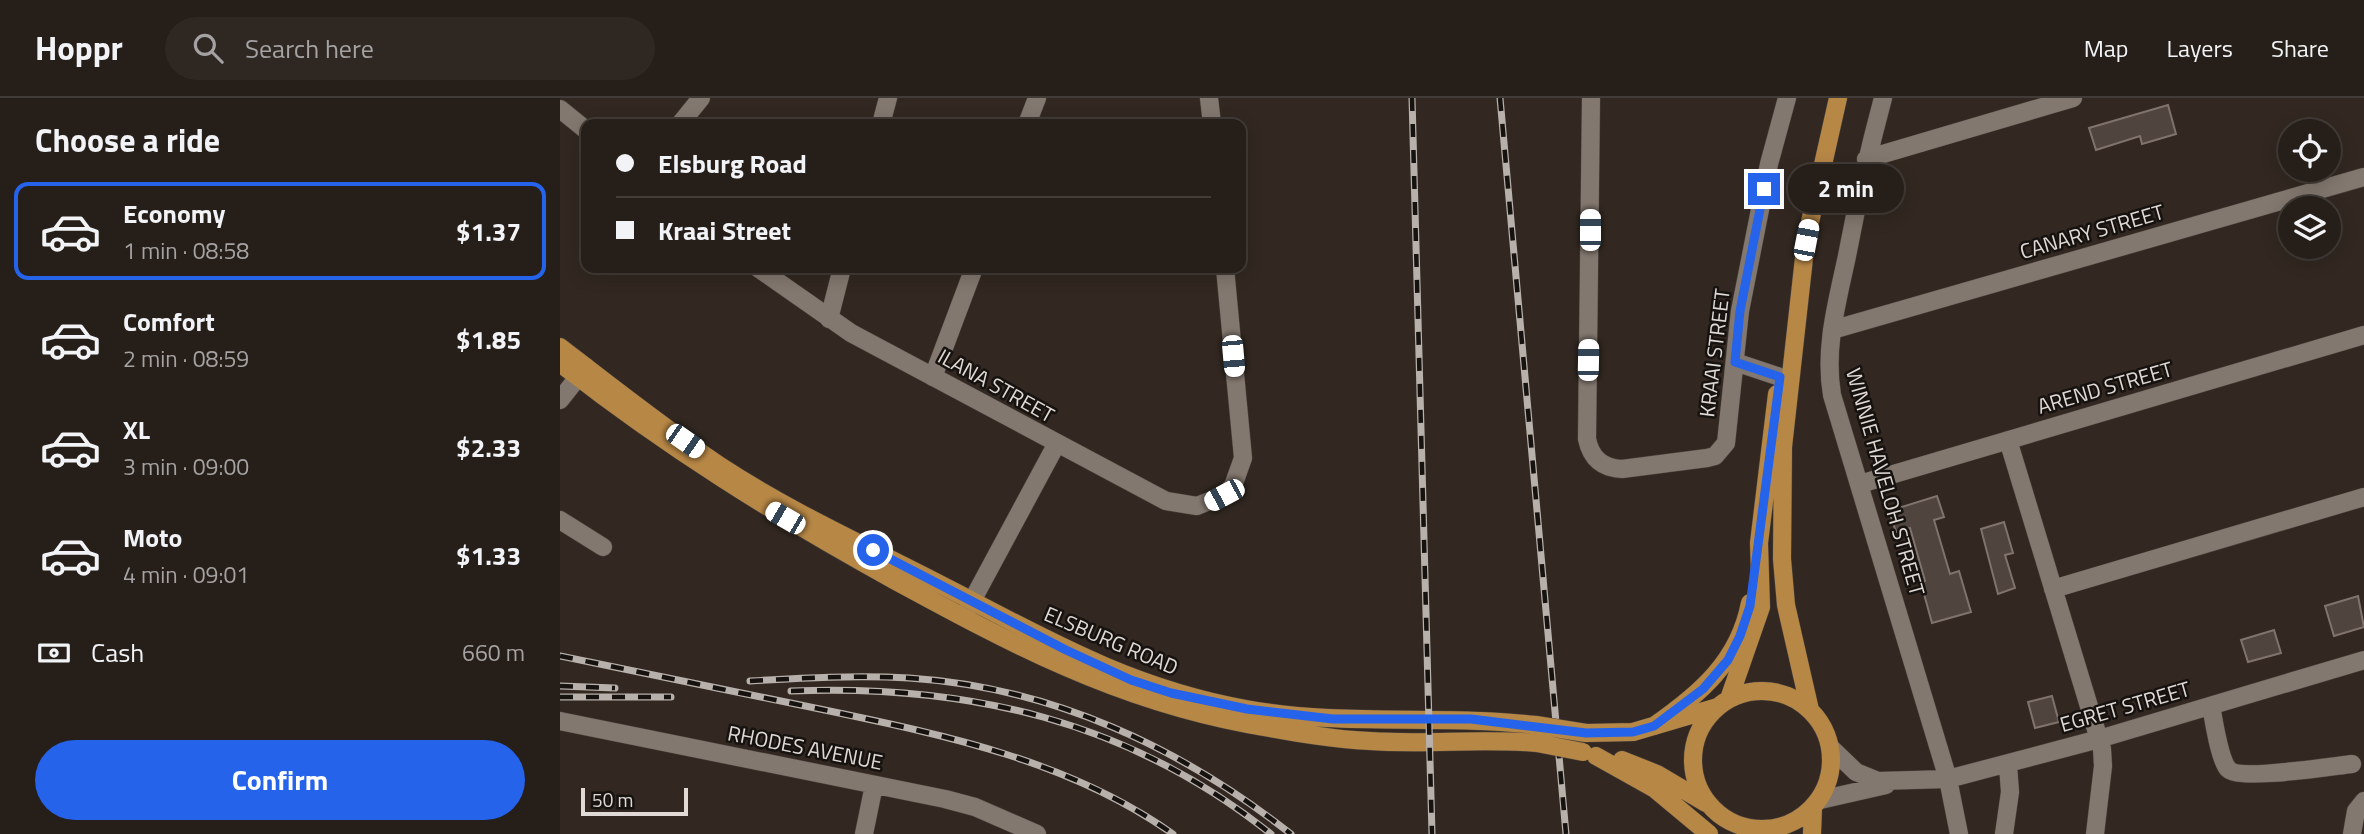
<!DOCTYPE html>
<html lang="en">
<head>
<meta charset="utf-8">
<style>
	:root { --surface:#261e19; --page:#2e2722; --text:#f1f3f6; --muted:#a4a2a2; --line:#423c38; --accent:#2563eb }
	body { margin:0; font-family:"Titillium Web",sans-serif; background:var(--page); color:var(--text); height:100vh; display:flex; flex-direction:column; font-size:26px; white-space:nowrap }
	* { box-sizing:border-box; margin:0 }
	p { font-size:23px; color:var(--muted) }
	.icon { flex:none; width:38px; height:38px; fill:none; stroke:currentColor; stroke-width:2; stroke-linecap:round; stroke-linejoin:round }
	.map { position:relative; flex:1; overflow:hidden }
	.panel { display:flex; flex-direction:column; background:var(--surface); width:560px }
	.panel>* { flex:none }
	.hud { position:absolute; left:21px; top:21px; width:665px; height:154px; border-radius:14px; box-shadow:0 4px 18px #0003,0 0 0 2px var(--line); display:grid; align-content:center; height:154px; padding:0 35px; background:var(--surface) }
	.controls { position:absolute; left:1718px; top:21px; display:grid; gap:14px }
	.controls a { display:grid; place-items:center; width:63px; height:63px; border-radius:50%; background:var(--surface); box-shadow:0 4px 18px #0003,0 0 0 2px var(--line); font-size:35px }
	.scale { position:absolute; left:21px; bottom:18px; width:107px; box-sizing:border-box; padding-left:7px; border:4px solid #e0d9d5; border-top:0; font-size:19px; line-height:24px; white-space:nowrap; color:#e0d9d5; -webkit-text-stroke:5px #16120f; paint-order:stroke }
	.end { position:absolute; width:32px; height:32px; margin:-16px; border:9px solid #2563eb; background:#fff; box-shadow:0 0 0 4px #fff }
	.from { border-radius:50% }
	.bubble { position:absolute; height:49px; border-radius:24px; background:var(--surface); box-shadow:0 4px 18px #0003,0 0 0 2px var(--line); font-size:23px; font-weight:700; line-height:49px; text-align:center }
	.car { position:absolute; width:21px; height:42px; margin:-21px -10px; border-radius:9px; box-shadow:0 0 5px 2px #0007; background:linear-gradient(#fff 24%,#345 0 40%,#fff 0 76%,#345 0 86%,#fff 0) }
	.hud b { display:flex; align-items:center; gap:24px; height:66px; font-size:26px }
	.hud b+b { border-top:2px solid var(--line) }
	.hud i { width:18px; height:18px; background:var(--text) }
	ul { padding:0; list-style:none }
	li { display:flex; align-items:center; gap:21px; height:98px; margin:0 14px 10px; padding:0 21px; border:4px solid transparent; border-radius:14px }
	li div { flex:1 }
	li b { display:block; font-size:26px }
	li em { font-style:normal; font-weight:700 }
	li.selected { border-color:var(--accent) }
	li>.icon { width:63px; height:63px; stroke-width:1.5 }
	h2 { padding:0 35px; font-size:32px; line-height:84px }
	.pay { display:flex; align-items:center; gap:18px; height:77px; padding:0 35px; font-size:26px }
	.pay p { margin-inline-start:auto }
	.primary-button { display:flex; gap:14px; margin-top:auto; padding:14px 35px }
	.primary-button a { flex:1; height:80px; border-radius:42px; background:var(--accent); color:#fff; font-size:28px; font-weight:700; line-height:80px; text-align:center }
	header { display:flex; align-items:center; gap:42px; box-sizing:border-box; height:98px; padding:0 35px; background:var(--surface); border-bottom:2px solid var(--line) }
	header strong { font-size:33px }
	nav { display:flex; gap:38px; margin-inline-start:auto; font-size:24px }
	.search { width:490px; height:63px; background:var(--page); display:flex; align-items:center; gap:18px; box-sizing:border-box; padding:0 24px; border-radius:38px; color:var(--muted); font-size:26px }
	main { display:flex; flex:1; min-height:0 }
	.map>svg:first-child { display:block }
	.building { fill:#50443f; stroke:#80736d; stroke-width:2 }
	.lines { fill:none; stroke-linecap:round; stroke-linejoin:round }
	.minor-casing { stroke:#4d4540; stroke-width:19 }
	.major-casing { stroke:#4d4540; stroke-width:19 }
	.minor { stroke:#83786f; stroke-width:18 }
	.major { stroke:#b78746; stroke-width:18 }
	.rail-casing { stroke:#b8b0ab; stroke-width:7 }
	.rail { stroke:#16120f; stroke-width:4.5; stroke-dasharray:13; stroke-linecap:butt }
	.major-bridge-casing { stroke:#4d4540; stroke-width:19; stroke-linecap:butt }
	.major-bridge { stroke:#b78746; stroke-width:18 }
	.route { stroke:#2563eb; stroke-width:9 }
	.labels { text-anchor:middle; stroke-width:5; stroke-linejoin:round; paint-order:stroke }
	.street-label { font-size:21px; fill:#e0d9d5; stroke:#16120f }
</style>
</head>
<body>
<header>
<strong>Hoppr</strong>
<div class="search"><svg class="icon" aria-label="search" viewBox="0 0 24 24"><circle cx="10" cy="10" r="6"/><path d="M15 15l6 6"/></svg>Search here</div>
<nav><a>Map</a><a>Layers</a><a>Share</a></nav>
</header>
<main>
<section class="panel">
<h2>Choose a ride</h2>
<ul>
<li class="selected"><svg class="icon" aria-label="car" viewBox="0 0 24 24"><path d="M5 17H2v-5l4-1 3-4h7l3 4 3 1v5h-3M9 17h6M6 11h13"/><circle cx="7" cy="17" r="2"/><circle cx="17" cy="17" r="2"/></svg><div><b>Economy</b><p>1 min · 08:58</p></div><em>$1.37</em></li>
<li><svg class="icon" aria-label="car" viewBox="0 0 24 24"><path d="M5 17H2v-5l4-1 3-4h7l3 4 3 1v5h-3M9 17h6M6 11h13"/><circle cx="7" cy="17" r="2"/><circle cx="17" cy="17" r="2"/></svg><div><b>Comfort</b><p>2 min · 08:59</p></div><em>$1.85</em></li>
<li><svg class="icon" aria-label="car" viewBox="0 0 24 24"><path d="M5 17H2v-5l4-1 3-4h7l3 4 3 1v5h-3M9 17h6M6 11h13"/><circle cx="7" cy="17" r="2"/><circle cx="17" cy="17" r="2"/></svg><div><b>XL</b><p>3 min · 09:00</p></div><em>$2.33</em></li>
<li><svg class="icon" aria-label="car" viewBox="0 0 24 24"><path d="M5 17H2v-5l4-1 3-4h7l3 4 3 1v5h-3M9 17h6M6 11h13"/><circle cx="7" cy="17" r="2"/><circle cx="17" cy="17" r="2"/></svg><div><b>Moto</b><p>4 min · 09:01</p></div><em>$1.33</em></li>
</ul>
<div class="pay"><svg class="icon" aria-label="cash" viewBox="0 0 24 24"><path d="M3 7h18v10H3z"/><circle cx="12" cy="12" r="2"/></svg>Cash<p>660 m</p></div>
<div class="primary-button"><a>Confirm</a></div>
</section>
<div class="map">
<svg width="1804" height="736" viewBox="0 0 1804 736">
	<rect width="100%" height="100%" fill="#322821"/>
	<path class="building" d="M1608,7L1616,36L1582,46L1580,38L1536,52L1529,30Z
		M1377,398L1384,419L1374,422L1390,476L1399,473L1411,514L1372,525L1361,485L1365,483L1350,430L1336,434L1329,413Z
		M1444,424L1453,455L1445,457L1455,490L1438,496L1421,431Z
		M1798,498L1804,529L1774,538L1765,508Z
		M1714,532L1721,555L1688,564L1681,542Z
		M1492,598L1499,624L1475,630L1468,604Z"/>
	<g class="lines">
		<g class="minor-casing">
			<path id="minor" d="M649,0L652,26
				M1031,0L1027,341C1031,360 1042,370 1062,371L1147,360L1155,358L1166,345L1180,213L1209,66L1227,0
				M1323,0C1309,52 1297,105 1287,158C1277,205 1264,250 1272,297L1388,681L1399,736
				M0,11L26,32
				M120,26L141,0
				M321,26L328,0
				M467,26L477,0
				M1306,61L1513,0
				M198,170L291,235L606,403L637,408L664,397L673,388L683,360L665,170
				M269,221L282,170
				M1272,232L1804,79
				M1175,264L1220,279L1229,286
				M373,279L414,170
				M0,302L26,269
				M1448,342L1542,651L1543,668L1535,736
				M1300,386L1804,237
				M0,422L43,449
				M1493,491L1804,399
				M405,516L496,347
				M1651,608C1654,623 1659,660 1668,671C1679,683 1773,668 1792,666
				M0,623L385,701L415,709L477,736
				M1270,649L1296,674L1318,683L1388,681L1539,641L1804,562
				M1260,702L1326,687
				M304,736L314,687
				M1444,736L1450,694L1448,667
				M1792,736L1796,713L1804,703"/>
		</g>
		<g class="major-casing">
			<path id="major" d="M0,249C53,290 105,331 160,368C233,416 315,452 393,493C491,544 574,591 686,611C782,629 879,616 976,627
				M0,265C107,349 216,417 334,482C452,546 554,601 687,626C727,633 769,641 810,643C866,647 921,640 977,645
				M1133 662a69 69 0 1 1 138 0a69 69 0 1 1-138 0Z
				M1169,601L1201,509L1199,445L1217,296
				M1250,612L1226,507L1222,461L1223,349L1246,142L1278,0
				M1094,628C1140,596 1179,563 1190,505
				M1026,635L1073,634L1158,609
				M1036,658L1095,691L1149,736
				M1062,662L1097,676L1146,705
				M1252,736L1253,710"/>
		</g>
		<use href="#minor" class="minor"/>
		<use href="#major" class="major"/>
		<g class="rail-casing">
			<path id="rail" d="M852,0L872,736
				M940,0L1006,736
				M0,558C85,575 170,593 255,610C379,636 507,661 613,736
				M190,583C243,580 296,577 349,580C491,589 620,649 731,736
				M0,588L55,590
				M231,593C409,586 569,623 711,736
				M0,599H111"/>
		</g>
		<use href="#rail" class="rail"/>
		<g class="major-bridge-casing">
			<path id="major-bridge" d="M976,627L1026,635
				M977,645L1023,654"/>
		</g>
		<use href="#major-bridge" class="major-bridge"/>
	</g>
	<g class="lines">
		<path class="route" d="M313,452L506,552L571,582L611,595L687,611L773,621H911L1026,635L1073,634L1094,628L1143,591L1168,562L1180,538L1190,508L1220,279L1175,264L1180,213L1204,91"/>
	</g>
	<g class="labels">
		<g class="street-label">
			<text transform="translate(1532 134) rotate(-16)" y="7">CANARY STREET</text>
			<text transform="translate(1155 255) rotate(-83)" y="7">KRAAI STREET</text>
			<text transform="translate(436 288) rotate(29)" y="7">ILANA STREET</text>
			<text transform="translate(1545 290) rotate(-16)" y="7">AREND STREET</text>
			<text transform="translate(1325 384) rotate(74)" y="7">WINNIE HAVELOH STREET</text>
			<text transform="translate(551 543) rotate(23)" y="7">ELSBURG ROAD</text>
			<text transform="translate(1565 609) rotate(-16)" y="7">EGRET STREET</text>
			<text transform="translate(245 650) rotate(11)" y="7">RHODES AVENUE</text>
		</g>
	</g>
</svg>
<div class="controls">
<a><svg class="icon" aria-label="locate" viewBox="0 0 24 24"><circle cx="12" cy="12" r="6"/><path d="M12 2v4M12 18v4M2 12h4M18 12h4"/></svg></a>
<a><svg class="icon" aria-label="layers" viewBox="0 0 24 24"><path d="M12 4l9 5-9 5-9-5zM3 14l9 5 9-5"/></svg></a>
</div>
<div class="scale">50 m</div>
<i class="end from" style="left:313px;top:452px"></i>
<i class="end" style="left:1204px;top:91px"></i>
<div class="bubble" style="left:1228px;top:66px;width:116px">2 min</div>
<i class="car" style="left:1030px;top:132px;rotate:0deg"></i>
<i class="car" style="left:1246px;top:142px;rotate:11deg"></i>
<i class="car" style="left:673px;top:258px;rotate:175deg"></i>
<i class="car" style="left:1028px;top:262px;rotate:1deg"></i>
<i class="car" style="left:125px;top:343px;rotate:125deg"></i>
<i class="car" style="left:664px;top:397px;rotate:242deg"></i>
<i class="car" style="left:225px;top:420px;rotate:300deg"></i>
<div class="hud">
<b><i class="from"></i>Elsburg Road</b>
<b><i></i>Kraai Street</b>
</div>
</div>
</main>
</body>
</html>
